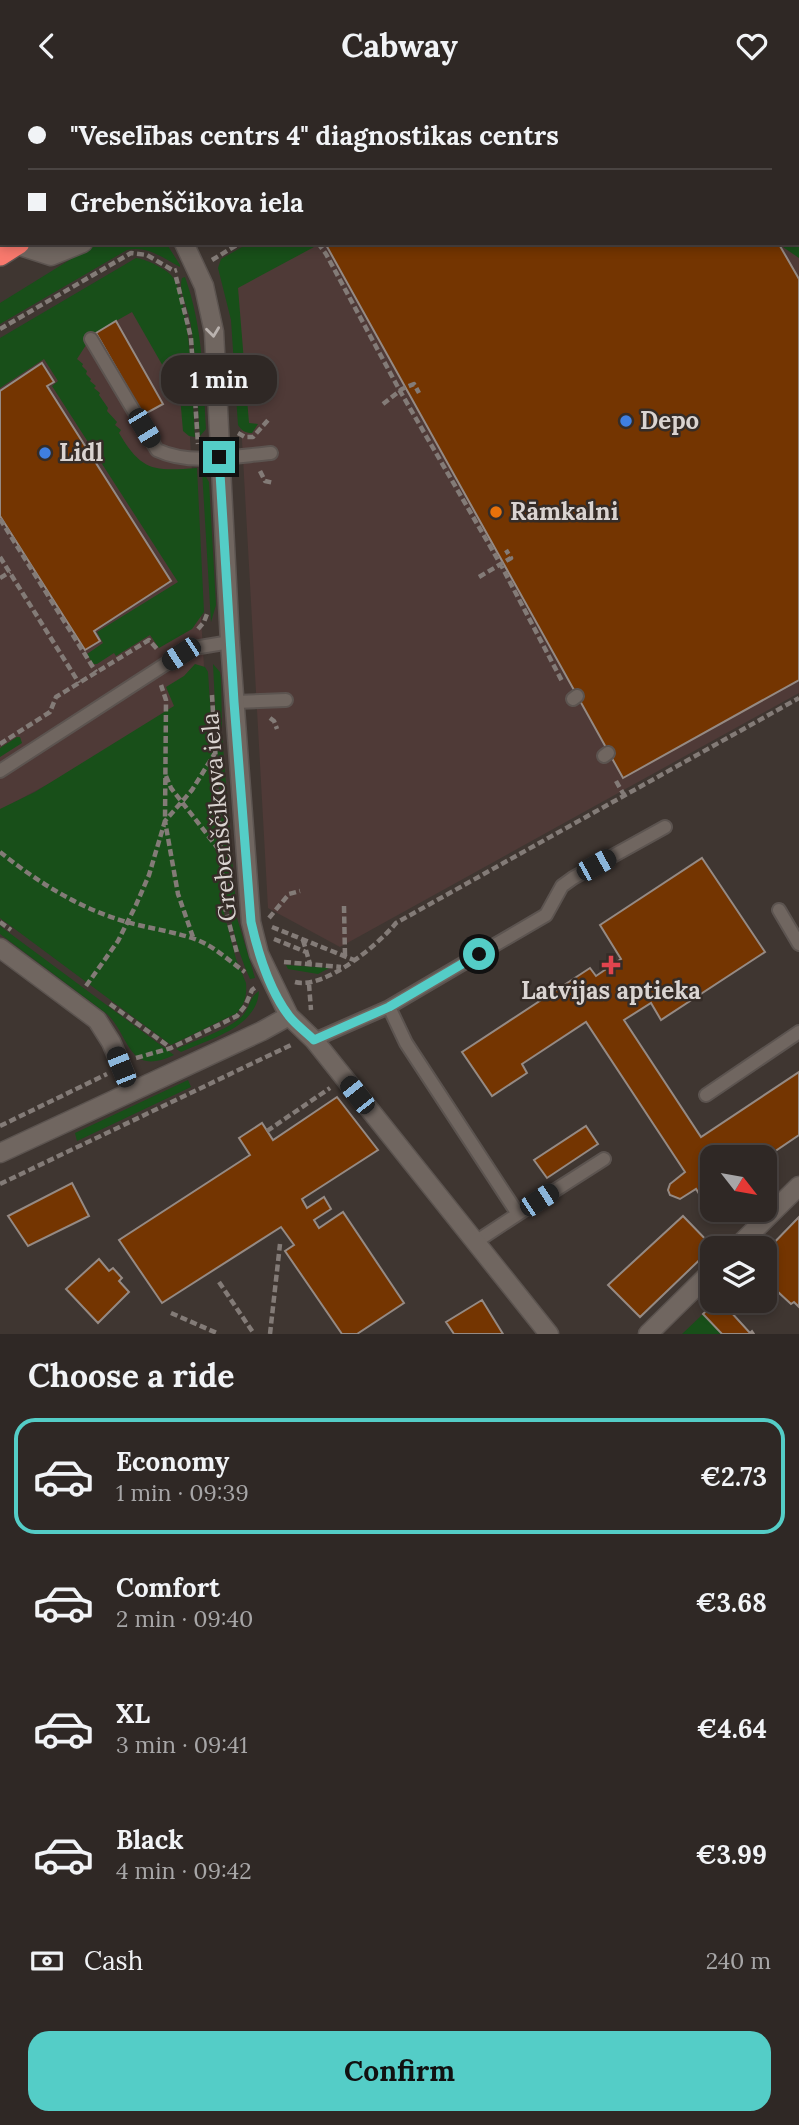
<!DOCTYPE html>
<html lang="en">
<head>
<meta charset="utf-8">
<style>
	:root { --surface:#2f2825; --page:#3b3432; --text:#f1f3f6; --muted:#a7a6a7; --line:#4a4442; --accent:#54cdc7 }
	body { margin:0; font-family:Lora,serif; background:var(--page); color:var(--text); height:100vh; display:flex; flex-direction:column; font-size:26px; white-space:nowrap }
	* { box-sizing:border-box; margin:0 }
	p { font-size:23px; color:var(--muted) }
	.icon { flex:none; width:38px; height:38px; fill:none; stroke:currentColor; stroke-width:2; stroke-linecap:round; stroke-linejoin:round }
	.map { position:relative; height:1243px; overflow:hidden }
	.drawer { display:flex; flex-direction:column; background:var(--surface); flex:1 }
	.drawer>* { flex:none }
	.banner { position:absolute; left:0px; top:0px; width:800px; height:154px; box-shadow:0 4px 10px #0003,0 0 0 2px var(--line); display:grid; align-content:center; height:154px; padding:0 28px; background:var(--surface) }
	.needle { width:46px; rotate:121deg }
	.controls { position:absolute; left:700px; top:1054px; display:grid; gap:14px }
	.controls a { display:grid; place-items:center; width:77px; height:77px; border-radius:14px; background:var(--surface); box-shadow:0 4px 10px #0003,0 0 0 2px var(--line); font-size:35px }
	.end { position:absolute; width:32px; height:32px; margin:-16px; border:9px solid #54cdc7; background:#111; box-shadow:0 0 0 4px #111 }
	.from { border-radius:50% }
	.bubble { position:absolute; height:49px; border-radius:21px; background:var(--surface); box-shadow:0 4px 10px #0003,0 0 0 2px var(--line); font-size:23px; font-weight:700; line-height:49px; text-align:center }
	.car { position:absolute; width:21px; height:42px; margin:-21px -10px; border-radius:9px; box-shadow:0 0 5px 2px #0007; background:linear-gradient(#222 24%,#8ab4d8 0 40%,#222 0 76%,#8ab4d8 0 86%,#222 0) }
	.banner b { display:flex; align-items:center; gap:24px; height:66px; font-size:26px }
	.banner b+b { border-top:2px solid var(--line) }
	.banner i { width:18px; height:18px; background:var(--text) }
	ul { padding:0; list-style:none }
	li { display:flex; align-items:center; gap:21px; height:116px; margin:0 14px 10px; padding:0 14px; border:4px solid transparent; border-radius:21px }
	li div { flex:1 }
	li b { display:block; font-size:26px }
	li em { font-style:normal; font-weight:700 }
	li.active { border-color:var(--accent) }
	li>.icon { width:63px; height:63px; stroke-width:1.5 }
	h2 { padding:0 28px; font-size:32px; line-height:84px }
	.pay { display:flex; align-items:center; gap:18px; height:77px; padding:0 28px; font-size:26px }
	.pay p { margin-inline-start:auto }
	.button { display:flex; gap:14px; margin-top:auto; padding:14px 28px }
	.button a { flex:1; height:80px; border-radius:21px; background:var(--accent); color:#111; font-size:28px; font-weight:700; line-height:80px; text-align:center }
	header { display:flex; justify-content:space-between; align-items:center; height:91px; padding:0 28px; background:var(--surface); font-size:32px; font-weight:700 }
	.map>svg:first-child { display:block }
	.commercial { fill:#4f3a37 }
	.green { fill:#184f19 }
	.building { fill:#743501; stroke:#958a84; stroke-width:2 }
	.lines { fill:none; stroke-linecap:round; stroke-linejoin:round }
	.lane-casing { stroke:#5c5450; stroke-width:16 }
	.street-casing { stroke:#5c5450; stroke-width:21 }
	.highway-casing { stroke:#5c5450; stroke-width:24 }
	.path { stroke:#837b77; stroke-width:4.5; stroke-dasharray:7 3.5; stroke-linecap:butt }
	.lane { stroke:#706660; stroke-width:12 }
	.street { stroke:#706660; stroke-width:18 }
	.highway { stroke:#f8796d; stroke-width:21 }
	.oneway { stroke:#bab3af }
	.route { stroke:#54cdc7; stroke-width:9 }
	.shop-dot { fill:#3f7fe0; stroke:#352c27; stroke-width:2.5 }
	.food-dot { fill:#e8710a; stroke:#352c27; stroke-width:2.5 }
	.health-dot { fill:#e0444e; stroke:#352c27; stroke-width:2.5 }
	.labels { text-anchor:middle; stroke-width:5; stroke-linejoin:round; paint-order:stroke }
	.poi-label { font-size:24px; font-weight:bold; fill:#dad4d1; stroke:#352c27; text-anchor:start }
	.street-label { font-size:24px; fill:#dad4d1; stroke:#352c27 }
</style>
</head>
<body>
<header><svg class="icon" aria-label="back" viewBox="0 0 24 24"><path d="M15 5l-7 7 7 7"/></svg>Cabway<svg class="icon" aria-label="heart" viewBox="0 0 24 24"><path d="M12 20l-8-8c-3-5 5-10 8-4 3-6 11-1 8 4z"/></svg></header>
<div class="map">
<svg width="799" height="1243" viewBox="0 0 799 1243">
	<rect width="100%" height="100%" fill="#3f3631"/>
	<path class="commercial" d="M799,130V602L340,856L268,817L232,169L261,152H798Z
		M134,206L187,298L206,608L0,719V267Z"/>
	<path class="green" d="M377,0H705L707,2H371Z
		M798,128H799V167L777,152H798Z
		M97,152H166L180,174V176C163,167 147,154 127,159L0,233V212Z
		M249,152H312L314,156L238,197L249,332L258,333L252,342C245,342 242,340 238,334L231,229L218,177L221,168Z
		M136,167C146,168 162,176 170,183C191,203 193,315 195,346L189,345L183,340L180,305L132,221L84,248L86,254L77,268L83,273L82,275L87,280L86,283L91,288L90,290L96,295L94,297L100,302L99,304L108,317L107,320L117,331L115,334L121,339L119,342C142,381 154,380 197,377L204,521L192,538L159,557L150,544L116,565L114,562L97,573H93L87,563L103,552L97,541L178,491L52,295L58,290L44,268L0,297V247Z
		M185,186C203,236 203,286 206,338L200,345C197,307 197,268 190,229C188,217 178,199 182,187Z
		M202,379L209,391L216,514L211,531Z
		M195,573L205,576L208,581L223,818L236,868L246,892C247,904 245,913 237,922L171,954L0,827V718L35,701L174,615L166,596L184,585Z
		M213,573L220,581L221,588L222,637L216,632Z
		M222,644L237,827L255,887L250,888C217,815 222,731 217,652L218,648Z
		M17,646H20L22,652L0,666V657Z
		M0,835L174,964C127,986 131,946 107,923L0,843Z
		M286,874L329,877L318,883L288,878Z
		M259,900C257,937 209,948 181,961L176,958C196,949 222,941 239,928C250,920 248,907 259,900Z
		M188,989L191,996L77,1050L75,1042Z
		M703,1223L722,1243H682Z"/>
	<path class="building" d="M325,152H777L780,155L799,188V589L623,687Z
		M116,230L163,313L143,324L96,242Z
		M42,272L54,291L47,295L171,490L94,540L100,550L85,559L0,425V300Z
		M702,767L765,861L661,929L651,912L624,929L701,1046L799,981V1044L765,1067L712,1066V1114L708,1117L696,1098L680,1108L670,1104L668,1099L670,1093L685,1081L586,931L522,973L527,982L492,1005L462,961L590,877L596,885L621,868L600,834Z
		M337,1006L378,1059L302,1108L307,1117L324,1106L331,1118L314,1129L319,1137L343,1121L404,1212L357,1243H342L285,1160L294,1154L281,1136L162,1212L119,1149L250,1064L239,1047L262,1032L273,1049Z
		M586,1035L598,1053L547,1087L534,1069Z
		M72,1092L89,1125L28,1155L8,1125Z
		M683,1125L713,1156L640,1226L608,1194Z
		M799,1126V1216L794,1211L791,1213L778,1201L772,1207L765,1202V1161Z
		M99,1168L109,1180L113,1177L122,1187L119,1190L129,1201L98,1232L66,1198Z
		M765,1202L772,1207L760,1221L745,1209H765Z
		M482,1209L503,1243H454L446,1231Z
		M717,1209H720L750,1242L752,1240L754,1243H722L703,1223Z"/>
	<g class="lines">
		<g class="lane-casing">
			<path id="lane" d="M91,248L157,359C190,375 236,365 271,362
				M573,608L577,605
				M234,611L286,609
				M604,665L608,662
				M0,680L181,563L194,557L230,551
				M779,819L799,853
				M389,916L406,952L518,1123L477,1150
				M314,949L389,916L546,824L562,795L573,787L665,736
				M706,1004L799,941
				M518,1123L604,1068"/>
		</g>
		<g class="street-casing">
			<path id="street" d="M722,0L724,2
				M798,68L799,69
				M184,152L204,195L214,241L230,551L251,831L259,863L289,925L314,949L549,1243
				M17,154L51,165L83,152
				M0,857L97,929L111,951L132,1000
				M0,1062L262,940L289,925
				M736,1157L799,1095
				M648,1243L712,1180"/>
		</g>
		<g class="highway-casing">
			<path id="highway" d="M73,2L76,0
				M138,2L142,0
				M261,2L263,0
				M339,2L343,0
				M0,43L2,42
				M0,74L2,73
				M0,164L19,152"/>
		</g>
		<path class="path" d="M613,2L616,0
			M619,2L623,0
			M798,121L799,122
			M318,152L326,163L400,300L501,474L563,592
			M212,169L240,152
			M176,186L191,247L198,353
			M0,238L131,162L147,164L174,180L177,179
			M383,313L402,298L414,293L419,302
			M238,342L245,346H253L269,328
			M260,380L265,390L274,392
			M0,428L96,581
			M0,466L79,592
			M479,486L511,467L506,459
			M0,487L10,481
			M198,538L204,531L207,523
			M212,604L224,813L237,862
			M270,627L274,630L277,638
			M0,653L50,621L56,606L149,549L158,559
			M166,685L171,697L220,760
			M616,690L624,704
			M0,761C35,789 74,814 117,828C142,837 184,841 206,853C219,860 232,872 245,881
			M344,815L345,865
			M269,827L289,803L300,800
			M0,831L11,839
			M272,836L354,869
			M193,846L178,803L165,730L192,699L215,662
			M274,848L306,861
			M303,849L310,873
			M284,871L341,876
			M295,891C324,899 378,854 396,832L799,607
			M309,893L311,919
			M86,895L118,850L136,814L149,784L165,730L166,609L161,594
			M110,913L171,957
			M136,967L171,957L237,925L245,915L252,899L256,896
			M0,1035L107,983
			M267,1040L330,997
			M0,1093L293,953
			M219,1191L254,1243
			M171,1222L219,1243
			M270,1243L280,1153"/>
		<use href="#lane" class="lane"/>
		<use href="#street" class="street"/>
		<use href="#highway" class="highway"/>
	</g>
	<defs><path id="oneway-chevron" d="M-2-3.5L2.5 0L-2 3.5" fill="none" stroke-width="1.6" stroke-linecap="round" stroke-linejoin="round" transform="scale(1.75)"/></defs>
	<use class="oneway" href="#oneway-chevron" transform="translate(213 241) rotate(83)"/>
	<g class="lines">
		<path class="route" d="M219,366L234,611L251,831C258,862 270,900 289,925C296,934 306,941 314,949L389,916L479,863"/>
	</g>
	<g class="shop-dot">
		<circle cx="626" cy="330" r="7"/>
		<circle cx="45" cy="362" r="7"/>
	</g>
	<circle class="food-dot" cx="496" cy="421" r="7"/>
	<path class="health-dot" d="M607.5 863.5h7v7h7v7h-7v7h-7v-7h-7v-7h7z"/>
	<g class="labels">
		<g class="poi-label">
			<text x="640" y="338">Depo</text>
			<text x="59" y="370">Lidl</text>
			<text x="510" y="429">Rāmkalni</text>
			<text x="611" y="908" text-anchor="middle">Latvijas aptieka</text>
		</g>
		<g class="street-label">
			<text transform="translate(219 726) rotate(-95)" y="8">Grebenščikova iela</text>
		</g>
	</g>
</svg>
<div class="controls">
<a><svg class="needle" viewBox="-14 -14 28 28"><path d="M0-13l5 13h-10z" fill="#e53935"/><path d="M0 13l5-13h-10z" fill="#a7a6a7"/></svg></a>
<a><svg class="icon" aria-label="layers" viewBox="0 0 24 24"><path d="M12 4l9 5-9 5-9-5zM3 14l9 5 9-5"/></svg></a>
</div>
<i class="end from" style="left:479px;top:863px"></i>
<i class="end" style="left:219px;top:366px"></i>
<div class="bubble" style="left:161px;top:264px;width:116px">1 min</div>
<i class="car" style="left:144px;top:337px;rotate:149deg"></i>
<i class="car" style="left:181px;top:563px;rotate:237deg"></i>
<i class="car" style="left:596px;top:774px;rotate:61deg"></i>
<i class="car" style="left:121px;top:976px;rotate:338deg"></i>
<i class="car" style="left:357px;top:1004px;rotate:322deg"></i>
<i class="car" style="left:539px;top:1109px;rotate:57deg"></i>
<div class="banner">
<b><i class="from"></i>&quot;Veselības centrs 4&quot; diagnostikas centrs</b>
<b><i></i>Grebenščikova iela</b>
</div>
</div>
<section class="drawer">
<h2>Choose a ride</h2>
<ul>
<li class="active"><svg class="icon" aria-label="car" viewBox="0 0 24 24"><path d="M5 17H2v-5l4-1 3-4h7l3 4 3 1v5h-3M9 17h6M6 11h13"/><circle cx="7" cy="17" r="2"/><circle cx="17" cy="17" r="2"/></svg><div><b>Economy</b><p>1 min · 09:39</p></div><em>€2.73</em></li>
<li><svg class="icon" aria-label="car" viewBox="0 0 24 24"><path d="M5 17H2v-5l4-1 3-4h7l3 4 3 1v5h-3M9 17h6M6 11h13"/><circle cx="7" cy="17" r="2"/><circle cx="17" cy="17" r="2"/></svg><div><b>Comfort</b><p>2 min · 09:40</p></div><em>€3.68</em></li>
<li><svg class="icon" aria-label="car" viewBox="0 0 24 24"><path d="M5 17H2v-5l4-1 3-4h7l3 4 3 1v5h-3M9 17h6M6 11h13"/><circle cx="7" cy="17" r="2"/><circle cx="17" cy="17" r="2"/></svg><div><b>XL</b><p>3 min · 09:41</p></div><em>€4.64</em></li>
<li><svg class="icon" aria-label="car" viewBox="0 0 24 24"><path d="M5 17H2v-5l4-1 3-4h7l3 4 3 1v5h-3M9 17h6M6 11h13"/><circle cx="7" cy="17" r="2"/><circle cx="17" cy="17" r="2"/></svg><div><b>Black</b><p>4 min · 09:42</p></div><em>€3.99</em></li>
</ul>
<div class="pay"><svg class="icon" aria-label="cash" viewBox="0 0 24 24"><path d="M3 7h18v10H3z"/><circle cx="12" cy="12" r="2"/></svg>Cash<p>240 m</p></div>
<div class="button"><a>Confirm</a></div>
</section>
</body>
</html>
